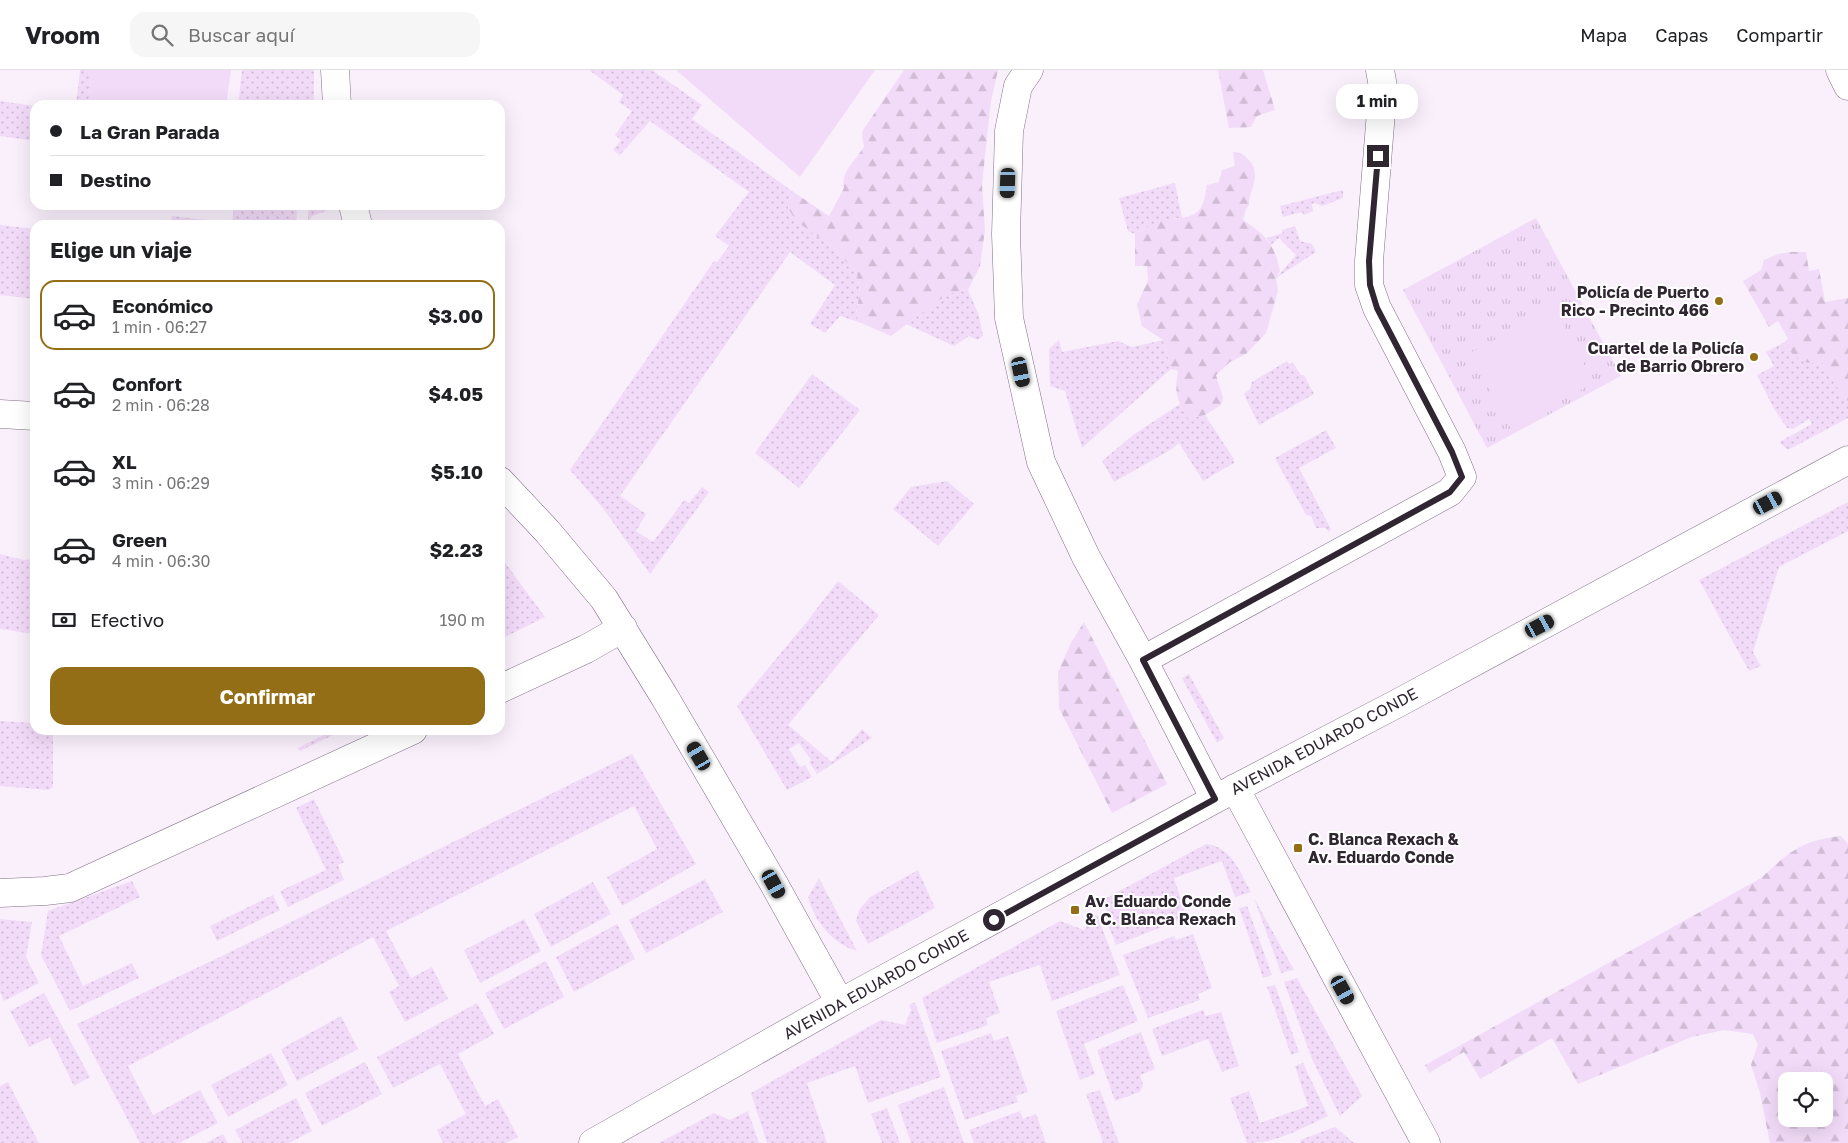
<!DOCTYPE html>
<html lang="es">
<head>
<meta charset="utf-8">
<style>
	:root { --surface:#fff; --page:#f6f6f6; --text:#202124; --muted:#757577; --line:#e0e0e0; --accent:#936e16 }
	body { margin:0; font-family:"Golos Text",sans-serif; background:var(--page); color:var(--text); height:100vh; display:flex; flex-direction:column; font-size:19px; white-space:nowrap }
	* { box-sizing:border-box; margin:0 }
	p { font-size:16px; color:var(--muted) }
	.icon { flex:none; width:28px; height:28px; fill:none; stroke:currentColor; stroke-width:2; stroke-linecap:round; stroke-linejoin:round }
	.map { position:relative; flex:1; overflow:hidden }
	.panel { position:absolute; left:30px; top:150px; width:475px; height:515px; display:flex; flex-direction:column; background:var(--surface); border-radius:15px; box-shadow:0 5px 20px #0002 }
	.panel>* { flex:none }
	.banner { position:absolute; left:30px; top:30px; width:475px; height:110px; border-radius:15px; box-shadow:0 5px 20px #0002; display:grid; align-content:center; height:110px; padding:0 20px; background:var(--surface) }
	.controls { position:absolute; left:1778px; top:1002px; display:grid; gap:10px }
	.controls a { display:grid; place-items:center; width:55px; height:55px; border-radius:10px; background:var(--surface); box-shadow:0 5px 20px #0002; font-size:25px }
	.end { position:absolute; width:22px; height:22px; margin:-11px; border:6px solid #2f2631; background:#fff; box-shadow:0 0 0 2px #fff }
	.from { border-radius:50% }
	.bubble { position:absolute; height:35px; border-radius:15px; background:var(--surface); box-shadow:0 5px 20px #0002; font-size:16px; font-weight:700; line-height:35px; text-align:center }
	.car { position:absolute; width:15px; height:30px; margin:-15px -8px; border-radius:6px; box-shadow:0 0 4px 1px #0007; background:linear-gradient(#222 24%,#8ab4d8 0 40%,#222 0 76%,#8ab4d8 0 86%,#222 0) }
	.banner b { display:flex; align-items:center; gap:18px; height:48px; font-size:19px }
	.banner b+b { border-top:1px solid var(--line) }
	.banner i { width:12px; height:12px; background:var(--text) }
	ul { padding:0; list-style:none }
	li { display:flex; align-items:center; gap:15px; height:70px; margin:0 10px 8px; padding:0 10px; border:2px solid transparent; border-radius:15px }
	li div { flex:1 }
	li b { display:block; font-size:19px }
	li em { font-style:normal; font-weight:700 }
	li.selected { border-color:var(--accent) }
	li>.icon { width:45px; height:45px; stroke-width:1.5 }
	h2 { padding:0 20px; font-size:22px; line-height:60px }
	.pay { display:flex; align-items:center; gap:12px; height:55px; padding:0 20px; font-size:19px }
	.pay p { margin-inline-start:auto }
	.action { display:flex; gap:10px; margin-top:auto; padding:10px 20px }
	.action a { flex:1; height:58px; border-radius:15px; background:var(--accent); color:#fff; font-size:20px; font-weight:700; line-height:58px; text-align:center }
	header { display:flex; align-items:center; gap:30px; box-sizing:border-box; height:70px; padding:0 25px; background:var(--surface); border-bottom:1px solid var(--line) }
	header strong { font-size:24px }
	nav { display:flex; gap:28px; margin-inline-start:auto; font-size:18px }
	.search { width:350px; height:45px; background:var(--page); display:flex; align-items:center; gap:12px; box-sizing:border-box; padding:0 18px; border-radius:15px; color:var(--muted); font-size:19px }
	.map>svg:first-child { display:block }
	.grass { fill:url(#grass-dots) }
	.forest { fill:url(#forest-firs); fill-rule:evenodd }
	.park { fill:url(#park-tufts) }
	.garden { fill:#f2dbf8 }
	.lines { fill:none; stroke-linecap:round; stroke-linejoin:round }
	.minor-casing { stroke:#836f89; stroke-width:29 }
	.minor { stroke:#fff; stroke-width:28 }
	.route { stroke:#2f2631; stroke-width:6 }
	.poi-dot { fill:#936e16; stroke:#fff; stroke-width:2 }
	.labels { text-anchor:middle; stroke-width:4; stroke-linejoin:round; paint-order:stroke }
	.poi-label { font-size:16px; font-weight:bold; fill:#2f2631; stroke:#fff; text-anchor:end }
	.street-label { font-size:16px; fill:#2f2631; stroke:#fff }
</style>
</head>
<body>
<header>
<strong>Vroom</strong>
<div class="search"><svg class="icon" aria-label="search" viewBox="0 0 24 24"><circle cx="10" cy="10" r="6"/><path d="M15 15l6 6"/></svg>Buscar aquí</div>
<nav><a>Mapa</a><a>Capas</a><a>Compartir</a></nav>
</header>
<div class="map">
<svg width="1848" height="1073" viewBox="0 0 1848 1073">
	<defs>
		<pattern id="grass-dots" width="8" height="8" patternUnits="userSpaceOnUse" patternTransform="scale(1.25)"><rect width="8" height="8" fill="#f2dbf8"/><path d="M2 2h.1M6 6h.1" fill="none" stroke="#d0bcd5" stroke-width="1.8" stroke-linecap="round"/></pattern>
		<pattern id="forest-firs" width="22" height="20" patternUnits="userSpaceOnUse" patternTransform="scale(1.25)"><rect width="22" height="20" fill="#f2dbf8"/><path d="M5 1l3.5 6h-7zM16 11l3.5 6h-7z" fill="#d0bcd5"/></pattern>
		<pattern id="park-tufts" width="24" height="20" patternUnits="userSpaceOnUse" patternTransform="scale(1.25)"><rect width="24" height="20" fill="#f2dbf8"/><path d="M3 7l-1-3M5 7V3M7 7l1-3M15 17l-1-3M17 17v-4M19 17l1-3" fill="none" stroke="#d0bcd5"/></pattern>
	</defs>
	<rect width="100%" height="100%" fill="#f9f0fc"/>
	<path class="grass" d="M80,0H92L88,35H76Z
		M242,0H314V35H238Z
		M589,0H652L702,35L692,49L792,121L788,138L796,151L833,177L857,204L860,222L856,242L859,252L840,246L825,263L810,254L835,215L790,182L620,426L646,444L636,461L653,472L684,430L689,433L702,417L709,422L650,504L602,437L570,400L714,191L717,192L729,176L715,166L749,122L650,51L620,85L613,80L621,70L615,65L632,41L619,32L623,25Z
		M0,31L35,36V71L0,66Z
		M1175,113L1182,148C1164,148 1151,155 1135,164L1128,161L1119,128Z
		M1343,120V128L1322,136L1315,133L1312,134L1313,141L1304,145L1302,142L1283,147L1280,136Z
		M234,135H328V138L326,141L312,146L308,155V139L297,138L296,155H171L172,146L232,153Z
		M0,155L35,159V229L0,225Z
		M1295,156L1300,171L1312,174L1316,182L1276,208L1296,185L1279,168L1271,175L1267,168L1283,163L1282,160Z
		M968,220L979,246L983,266L978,270L969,266L954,276L906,254L949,223Z
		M1059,270L1062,282L1118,271L1132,277L1163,270L1171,299L1082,378L1065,321L1050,316L1049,279Z
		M1783,273C1796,288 1802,295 1823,293C1833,306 1837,320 1848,331V348L1788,380L1779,372L1812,354L1809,349L1793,359L1787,358L1774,339L1757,305L1774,296L1766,282Z
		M1287,291L1289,294L1293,293L1301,305H1304L1314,324L1259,355L1244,324L1250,319L1252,312Z
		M812,304L860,340L799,418L755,383Z
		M1180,334L1188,348L1205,345L1234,389V393L1203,411L1179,373L1172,379L1114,412L1102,391L1133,365Z
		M1326,360L1336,378L1299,398L1331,459L1329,462L1325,458H1316L1311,446L1306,445L1275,388Z
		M947,411L974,434L938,476L893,439L911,417Z
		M1848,432V461L1779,497L1753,582L1761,596L1749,601L1699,510Z
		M0,484L24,490L35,489V564L0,559Z
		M500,486L545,547L505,567L500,550Z
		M838,511L879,545L788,655L832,692L862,659L872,668L817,704L809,692L811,690L799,673L789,679L800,697L805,695L812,707L787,720L737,636L805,554Z
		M1189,604L1224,668L1217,673L1182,608Z
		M0,651L35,653V660H53V717L49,720L0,716Z
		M334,660H343L300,681L298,678Z
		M632,684L696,794L622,836L607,807L657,779L634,736L386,861L411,908L432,897L448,929L405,952L389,922L399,916L373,867L128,996L153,1045L200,1020L218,1053L179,1073H140L77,954L220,887Z
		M314,729L344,792L338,795L344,810L288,837L280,821L326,800L296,738Z
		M1206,774C1232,777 1240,802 1251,822L1235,827L1222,791L1174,808L1187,847L1116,875L1103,842L1107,840L1103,830Z
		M918,800L935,838L868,874L856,851L859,840L870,827Z
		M819,808L857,881C833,874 814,851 808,827Z
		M705,809L723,842L646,883L629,850Z
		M132,811L140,827L59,866L83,916L132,893L139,908L70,941L41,885L48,841Z
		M593,812L611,844L551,877L534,844Z
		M273,825L280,840L217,871L210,856Z
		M1254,828L1294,900L1281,903Z
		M1247,836L1272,905L1263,908L1239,838Z
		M1097,845L1120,905L1052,931L1040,895L989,912L1000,943L986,948L988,955L937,973L922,928L1060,851L1084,860L1093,846Z
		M0,849L32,852L26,887L39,913L4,931L0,922Z
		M524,849L541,881L480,913L464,880Z
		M617,854L635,889L574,922L556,887Z
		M1193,864L1212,918L1198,924L1200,930L1148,948L1123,885L1174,866L1176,870Z
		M546,891L564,927L504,959L485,923Z
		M1297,908L1362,1026L1340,1046L1312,989L1284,912Z
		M1123,915L1138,951L1084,974L1095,1004L1080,1010L1056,941Z
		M1275,915L1299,982L1291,985L1267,917Z
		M44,923L90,1007L74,1016L50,967L29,977L10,941Z
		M915,932L941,1007L868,1033L855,996L807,1013L827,1073H767L751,1023L881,950L905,955L911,940L909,935Z
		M477,933L494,964L458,984L485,1036L498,1029L518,1067L506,1073H443L437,1060L466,1044L440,994L393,1018L377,987Z
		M1203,940L1206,946L1221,942L1239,996L1222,1002L1208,969L1162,986L1152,959Z
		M341,946L358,979L297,1011L281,979Z
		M1141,962L1155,999L1140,1005L1143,1015L1140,1022L1115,1031L1097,980Z
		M991,963L994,971L1008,966L1028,1022L1016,1026L1018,1032L965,1050L941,981Z
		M271,983L288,1015L228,1047L211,1015Z
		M365,992L382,1024L322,1056L305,1023Z
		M1303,993L1328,1046C1301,1059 1276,1073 1247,1073L1230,1028L1249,1021L1260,1053L1308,1036L1295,996Z
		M8,1012L39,1073H0V1016Z
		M944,1017L964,1073H911L898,1035Z
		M1100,1020L1119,1073H1103L1086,1024Z
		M296,1028L312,1061L289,1073H242L235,1060Z
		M887,1038L900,1073H882L871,1044Z
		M748,1041L759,1073H659L714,1043L730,1050Z
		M1020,1041L1023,1049L1036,1044L1046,1073H974L969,1060Z
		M1335,1057L1354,1073H1301L1300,1070Z
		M223,1064L228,1073H206Z"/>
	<path class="forest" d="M904,0H998L991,31L982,114L985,160L980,196L968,220L949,223L891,266L859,252L856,243L860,222L857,204L833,177L796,151L788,138L792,121L829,146L844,118C840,104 856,89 864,77L862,65L863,60Z
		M1218,0H1263L1275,40L1257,46L1251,57L1229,58Z
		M1233,82C1239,82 1243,84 1248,89C1263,104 1249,119 1249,135L1246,139L1243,150C1266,165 1274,173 1280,201L1276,208L1278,221L1266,263L1246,284L1230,292L1216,305L1223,328L1221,335L1205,345L1188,348C1177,330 1174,323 1178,301L1171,299L1163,270L1142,256L1137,235L1148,210L1147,196H1135V164C1146,158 1157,151 1168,149C1172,148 1176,149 1180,148C1202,146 1204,134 1207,115L1219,112L1222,100L1235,96Z
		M1791,182H1806L1809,201L1819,199L1825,232L1848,228V331C1837,320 1833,306 1823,293C1802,295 1796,289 1783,273L1788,269L1778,251L1769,257L1743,211L1761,200L1764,190L1778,184Z
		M1084,552L1167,714L1112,743L1059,638L1058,602L1071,573Z
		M1841,766L1848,774V1073H1770L1760,1023L1751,995L1758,974L1753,964L1724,960L1692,967L1578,1014L1552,968L1480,1009L1464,982L1429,1003L1425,995L1761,808C1789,782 1802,770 1841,766ZM1786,1011H1824V1049H1786Z"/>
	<path class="park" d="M1536,148L1621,306L1487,378L1403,220Z"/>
	<path class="garden" d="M92,0H231L226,35H88Z
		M676,0H875L800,107Z
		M1554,238L1594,313L1510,357L1470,283Z"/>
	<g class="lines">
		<g class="minor-casing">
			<path id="minor" d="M335,0L337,35
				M1029,0L1018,16L1009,61L1006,164L1009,248L1041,392L1086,487L1143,590L1215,729
				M1840,0L1848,16
				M353,135L358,155
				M0,344L35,346
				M500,411L547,461L604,529L664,626L774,814L840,933
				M1143,590L1450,422L1462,407L1452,382L1377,238L1369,215V191L1383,17L1380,0
				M500,619L586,579L623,558
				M1235,718L1426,1073
				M0,823L45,821L70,818L413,660
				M593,1073L840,933L1215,729L1400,632L1848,390"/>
		</g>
		<use href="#minor" class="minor"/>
	</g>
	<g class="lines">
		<path class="route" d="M994,850L1215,729L1143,590L1450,422L1462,407L1452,382L1377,238L1370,215L1369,191L1378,86"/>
	</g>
	<g class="poi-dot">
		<circle cx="1719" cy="231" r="5"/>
		<circle cx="1754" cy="287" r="5"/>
		<rect x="1293" y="773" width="10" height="10" rx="2.5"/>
		<rect x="1070" y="835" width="10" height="10" rx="2.5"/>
	</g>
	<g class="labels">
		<g class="poi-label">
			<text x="1709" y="228">Policía de Puerto<tspan x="1709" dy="18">Rico - Precinto 466</tspan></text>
			<text x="1744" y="284">Cuartel de la Policía<tspan x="1744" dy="18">de Barrio Obrero</tspan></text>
			<text x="1308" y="775" text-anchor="start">C. Blanca Rexach &amp;<tspan x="1308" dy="18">Av. Eduardo Conde</tspan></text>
			<text x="1085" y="837" text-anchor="start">Av. Eduardo Conde<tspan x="1085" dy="18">&amp; C. Blanca Rexach</tspan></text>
		</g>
		<g class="street-label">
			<text transform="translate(1324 671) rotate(-28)" y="6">AVENIDA EDUARDO CONDE</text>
			<text transform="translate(876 914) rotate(-29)" y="6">AVENIDA EDUARDO CONDE</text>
		</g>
	</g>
</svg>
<div class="controls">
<a><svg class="icon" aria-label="locate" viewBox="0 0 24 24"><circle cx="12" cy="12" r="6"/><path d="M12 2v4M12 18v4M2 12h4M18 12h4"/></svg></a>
</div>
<i class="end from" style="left:994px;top:850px"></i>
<i class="end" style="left:1378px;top:86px"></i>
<div class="bubble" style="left:1336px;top:14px;width:82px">1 min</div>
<i class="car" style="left:1008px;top:113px;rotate:182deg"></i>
<i class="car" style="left:1021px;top:302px;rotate:168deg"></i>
<i class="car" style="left:1768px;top:433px;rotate:62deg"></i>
<i class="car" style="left:1540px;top:556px;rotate:62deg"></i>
<i class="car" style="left:699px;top:686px;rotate:330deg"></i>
<i class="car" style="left:774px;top:814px;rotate:151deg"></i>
<i class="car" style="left:1343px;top:920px;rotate:151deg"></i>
<div class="banner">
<b><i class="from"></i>La Gran Parada</b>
<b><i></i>Destino</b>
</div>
<section class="panel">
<h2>Elige un viaje</h2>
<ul>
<li class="selected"><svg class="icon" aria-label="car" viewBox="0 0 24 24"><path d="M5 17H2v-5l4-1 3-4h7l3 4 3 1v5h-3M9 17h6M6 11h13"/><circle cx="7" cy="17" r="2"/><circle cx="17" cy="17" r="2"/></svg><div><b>Económico</b><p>1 min · 06:27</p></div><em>$3.00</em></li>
<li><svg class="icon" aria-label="car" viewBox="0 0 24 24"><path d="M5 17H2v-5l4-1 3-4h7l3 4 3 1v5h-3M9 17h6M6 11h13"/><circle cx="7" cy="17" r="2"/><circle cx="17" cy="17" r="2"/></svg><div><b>Confort</b><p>2 min · 06:28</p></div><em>$4.05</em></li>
<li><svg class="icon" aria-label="car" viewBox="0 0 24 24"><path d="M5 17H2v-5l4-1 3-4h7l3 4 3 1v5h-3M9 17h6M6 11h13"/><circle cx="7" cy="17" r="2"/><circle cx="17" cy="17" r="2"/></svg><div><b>XL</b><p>3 min · 06:29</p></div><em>$5.10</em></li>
<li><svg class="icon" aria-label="car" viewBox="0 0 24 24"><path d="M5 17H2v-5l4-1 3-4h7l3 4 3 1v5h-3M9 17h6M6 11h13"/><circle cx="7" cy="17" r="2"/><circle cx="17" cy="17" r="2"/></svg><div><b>Green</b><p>4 min · 06:30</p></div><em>$2.23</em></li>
</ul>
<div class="pay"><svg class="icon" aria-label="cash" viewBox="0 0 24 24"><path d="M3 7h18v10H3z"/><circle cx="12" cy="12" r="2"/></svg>Efectivo<p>190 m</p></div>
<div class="action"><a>Confirmar</a></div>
</section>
</div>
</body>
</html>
